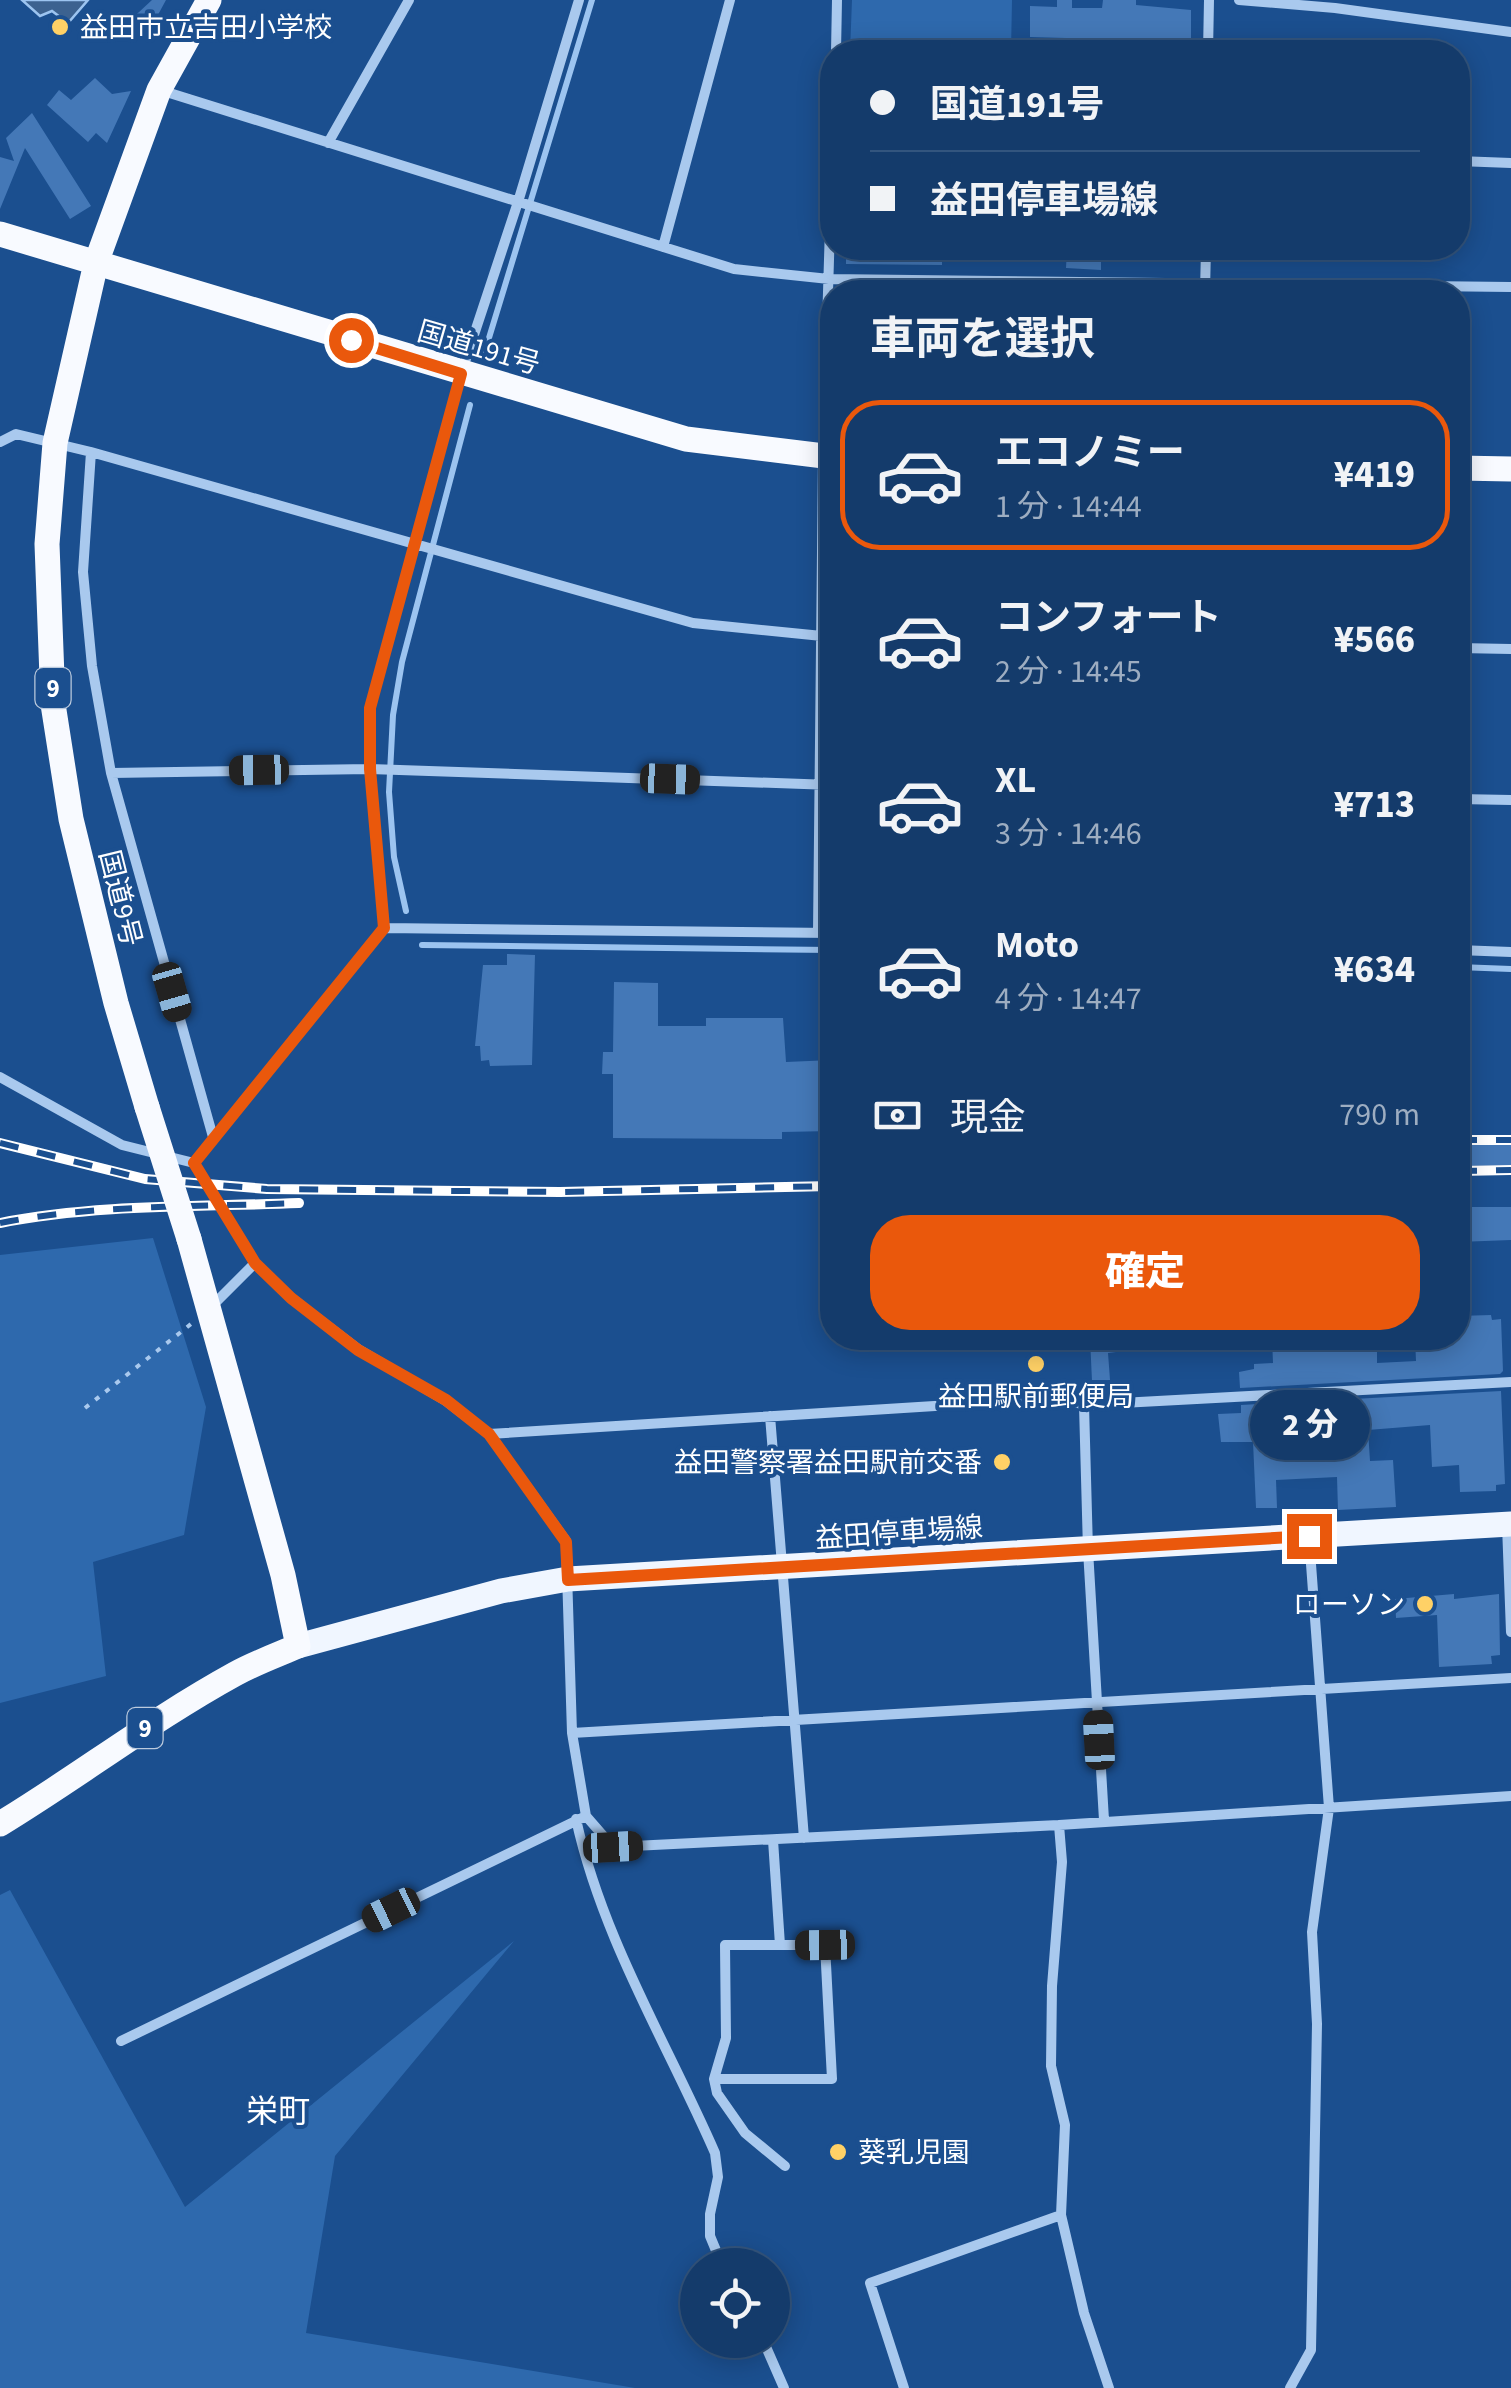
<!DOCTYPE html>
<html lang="ja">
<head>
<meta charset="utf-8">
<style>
	:root { --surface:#143b6b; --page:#1d4271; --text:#f1f3f6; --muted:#9dadc1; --line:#33557e; --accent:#ea580c }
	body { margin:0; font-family:"Source Sans 3","Noto Sans JP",sans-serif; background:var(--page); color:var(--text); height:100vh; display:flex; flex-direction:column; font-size:38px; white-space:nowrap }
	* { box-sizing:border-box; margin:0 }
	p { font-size:32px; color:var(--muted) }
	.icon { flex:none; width:55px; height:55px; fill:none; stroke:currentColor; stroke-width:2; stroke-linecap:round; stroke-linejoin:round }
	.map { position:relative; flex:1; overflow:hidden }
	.drawer { position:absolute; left:820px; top:280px; width:650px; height:1070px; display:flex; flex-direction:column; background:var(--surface); border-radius:40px; box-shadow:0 5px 25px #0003,0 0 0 2px var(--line) }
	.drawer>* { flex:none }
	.guide { position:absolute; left:820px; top:40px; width:650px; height:220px; border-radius:40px; box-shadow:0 5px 25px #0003,0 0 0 2px var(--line); display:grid; align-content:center; height:220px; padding:0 50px; background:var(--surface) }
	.fabs { position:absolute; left:680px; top:2248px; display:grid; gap:20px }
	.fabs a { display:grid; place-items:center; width:110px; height:110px; border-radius:50%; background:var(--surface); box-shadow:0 5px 25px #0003,0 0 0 2px var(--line); font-size:50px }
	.end { position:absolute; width:45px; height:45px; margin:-22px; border:12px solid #ea580c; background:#fff; box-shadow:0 0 0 5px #fff }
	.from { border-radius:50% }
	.bubble { position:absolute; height:70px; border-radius:35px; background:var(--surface); box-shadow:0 5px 25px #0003,0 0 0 2px var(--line); font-size:32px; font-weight:800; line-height:70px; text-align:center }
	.car { position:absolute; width:30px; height:60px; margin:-30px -15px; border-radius:12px; box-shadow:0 0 8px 2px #0007; background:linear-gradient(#222 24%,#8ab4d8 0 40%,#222 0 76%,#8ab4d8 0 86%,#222 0) }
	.guide b { display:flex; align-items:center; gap:35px; height:95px; font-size:38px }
	.guide b+b { border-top:2px solid var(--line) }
	.guide i { width:25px; height:25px; background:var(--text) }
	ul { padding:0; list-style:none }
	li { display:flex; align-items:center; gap:30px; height:150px; margin:0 20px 15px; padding:0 30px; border:5px solid transparent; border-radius:40px }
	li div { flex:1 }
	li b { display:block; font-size:38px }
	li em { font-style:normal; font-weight:800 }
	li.current { border-color:var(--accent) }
	li>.icon { width:90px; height:90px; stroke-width:1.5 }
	h2 { padding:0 50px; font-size:45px; line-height:120px }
	.pay { display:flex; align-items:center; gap:25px; height:110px; padding:0 50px; font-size:38px }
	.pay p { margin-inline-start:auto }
	.action { display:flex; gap:20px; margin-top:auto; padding:20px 50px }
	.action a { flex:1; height:115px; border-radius:40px; background:var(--accent); color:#fff; font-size:40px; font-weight:800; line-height:115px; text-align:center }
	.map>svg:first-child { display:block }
	.green { fill:#2e69ad }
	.water { fill:#3c6290; stroke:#9cc4f0; stroke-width:2.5 }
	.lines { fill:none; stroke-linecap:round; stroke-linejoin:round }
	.stream { stroke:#9cc4f0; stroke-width:6 }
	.building { fill:#4478b7 }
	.path { stroke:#a9c9ee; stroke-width:4; stroke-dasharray:5 8; stroke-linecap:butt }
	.minor { stroke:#a9c9ee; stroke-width:10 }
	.primary { stroke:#f0f6ff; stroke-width:25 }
	.trunk { stroke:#f8faff; stroke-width:25 }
	.rail-casing { stroke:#fff; stroke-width:10 }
	.rail { stroke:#1b4f8f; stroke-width:6; stroke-dasharray:19; stroke-linecap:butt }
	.trunk-bridge { stroke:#f8faff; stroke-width:25 }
	.route { stroke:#ea580c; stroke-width:12 }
	.poi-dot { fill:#ffd166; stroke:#1b4f8f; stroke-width:4 }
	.labels { text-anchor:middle; stroke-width:8; stroke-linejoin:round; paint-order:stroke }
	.shield { fill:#1b4f8f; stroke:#bbcadd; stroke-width:2.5 }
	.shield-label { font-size:25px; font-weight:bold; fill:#fff }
	.poi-label { font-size:28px; fill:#fff; stroke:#1b4f8f; text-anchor:start }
	.street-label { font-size:28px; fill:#fff; stroke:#1b4f8f }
	.quarter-label { font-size:32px; fill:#fff; stroke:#1b4f8f }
</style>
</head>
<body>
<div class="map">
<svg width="1511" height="2388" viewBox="0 0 1511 2388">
	<rect width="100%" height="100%" fill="#1b4f8f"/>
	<path class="green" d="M852,0H1012L1011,52H850Z
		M153,1238L206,1407L184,1535L93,1562L106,1676L0,1703V1255Z
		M10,1890L185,2207L514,1941L335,2156L306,2333L635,2388H0V1895Z"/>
	<path class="water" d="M22,0H88L68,23L52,11L40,16Z"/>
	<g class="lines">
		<path class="stream" d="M485,351L592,0
			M406,911L394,857L389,792L393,715L402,662L470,405
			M422,945L832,950
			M1458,967L1511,969"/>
	</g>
	<path class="building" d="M152,0H166L146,37L125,25Z
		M1057,0H1072V8H1102L1103,0H1136V5L1191,10V51L1102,52V39L1030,37V6L1057,7Z
		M95,78L112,94L131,91L107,143L96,133L88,142L47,105L59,90L71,100Z
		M32,113L91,206L70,219L25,148L0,209V157L14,161L6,138Z
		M846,248H942V265L846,264Z
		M1067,248H1101V270L1066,268Z
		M507,954L535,955L532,1065L490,1066L489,1060L481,1061L480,1046H475L483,965H507Z
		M614,982L658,983V1026H706V1018H783L786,1062L832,1060V1131L782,1132V1139L613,1138V1074H602L603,1052H613Z
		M1511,1144V1165L1458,1166V1145Z
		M1458,1207H1511V1240L1458,1242Z
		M1491,1315L1492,1320L1501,1319L1503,1371L1500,1374L1240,1388L1239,1372L1254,1369V1364L1273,1363L1272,1338H1364L1365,1348L1377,1347V1363L1416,1361L1415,1338H1458V1316Z
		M1090,1338H1116V1352L1108,1353L1110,1380L1092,1381Z
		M1501,1391L1505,1484L1496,1485V1491L1460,1492L1459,1465L1432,1467L1430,1425L1368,1430L1370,1461L1393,1460L1396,1507L1338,1510L1337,1477L1276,1480L1277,1508H1256L1253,1442H1221L1218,1414L1241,1413V1405Z
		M1454,1594V1599L1499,1594L1500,1655L1491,1656L1492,1664L1439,1667L1437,1615L1396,1618L1395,1599Z"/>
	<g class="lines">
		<path class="path" d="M85,1408L191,1324"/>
		<path class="minor" d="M579,0L518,202L461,374L370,708V769L384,928L194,1163L255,1263L291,1298L358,1349L446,1401L489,1434L566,1541L572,1733L586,1816L613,1847L1059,1825L1511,1796
			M1239,0L1335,8L1511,32
			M836,52L837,0
			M1208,52L1209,0
			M160,90L734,269L829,279L1511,287
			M328,143L409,0
			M1458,161L1511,163
			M663,247L730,0
			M1205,292L1206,248
			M0,442L16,434L91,452L693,623L832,637
			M91,452L83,572L92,666L111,773L213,1137
			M1458,648L1511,649
			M111,773L370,769L832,785
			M1458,799L1511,800
			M384,928L832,933
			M818,933L823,456L832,161
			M1458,950L1511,952
			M0,1077L122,1145L194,1163
			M210,1308L255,1263
			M1084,1405L1088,1550L1104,1820
			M770,1416L804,1838
			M489,1434L1063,1398L1084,1405L1511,1382
			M1507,1525L1511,1632
			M572,1733L1511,1678
			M576,1819C602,1938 667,2043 715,2153L718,2177L710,2214V2236L722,2265
			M1059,1825L1062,1862L1052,1986L1051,2066L1065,2125L1061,2215L1084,2313L1109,2388
			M780,1945H725L726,2038L714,2079L717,2093L745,2133L785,2166
			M121,2041L586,1816
			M714,2079H832L825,1945H780L773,1840
			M763,2340L784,2388
			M904,2388L870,2283L1061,2215
			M1290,2388L1311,2350L1317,2024L1312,1932L1329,1808L1309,1537"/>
		<path class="primary" d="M298,1646L501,1591L568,1579L1511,1524"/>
		<path class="trunk" d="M0,234L686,439L832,457
			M1458,468L1511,469
			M147,1107L116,1003L71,819L53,704L47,544L55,443L96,263L159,90L209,0
			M0,1824C79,1776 153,1719 235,1674C255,1663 277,1655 298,1646L283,1575L189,1239"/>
		<g class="rail-casing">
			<path id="rail" d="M1458,1140H1511
				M0,1143L145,1179L267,1189L560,1192L832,1186
				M1458,1171L1511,1170
				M0,1223C96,1204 202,1207 299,1203"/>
		</g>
		<use href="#rail" class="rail"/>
		<path class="trunk-bridge" d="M147,1107L189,1239"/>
	</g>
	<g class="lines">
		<path class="route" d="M351,340L461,374L370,708V769L384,928L194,1163L255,1263L291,1298L358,1350L446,1400L489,1434L566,1542L568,1580L1309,1536"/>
	</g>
	<g class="poi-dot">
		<circle cx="60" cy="27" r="10"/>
		<circle cx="1036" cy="1364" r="10"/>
		<circle cx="1002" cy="1462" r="10"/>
		<circle cx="1425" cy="1604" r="10"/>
		<circle cx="838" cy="2152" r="10"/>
	</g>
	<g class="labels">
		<g class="shield">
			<rect x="35.5" y="668" width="35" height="40" rx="8"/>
			<rect x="127.5" y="1708" width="35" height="40" rx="8"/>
		</g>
		<g class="shield-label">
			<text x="53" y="697">9</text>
			<text x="145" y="1737">9</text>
		</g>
		<g class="poi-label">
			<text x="80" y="37">益田市立吉田小学校</text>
			<text x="1036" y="1406" text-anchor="middle">益田駅前郵便局</text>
			<text x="982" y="1472" text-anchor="end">益田警察署益田駅前交番</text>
			<text x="1405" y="1614" text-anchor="end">ローソン</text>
			<text x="858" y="2162">葵乳児園</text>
		</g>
		<g class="street-label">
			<text transform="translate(479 347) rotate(16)" y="10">国道191号</text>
			<text transform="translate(121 898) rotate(76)" y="10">国道9号</text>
			<text transform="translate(899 1532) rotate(-4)" y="10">益田停車場線</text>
		</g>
		<g class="quarter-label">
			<text x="278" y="2122">栄町</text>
		</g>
	</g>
</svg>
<div class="fabs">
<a><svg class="icon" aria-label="locate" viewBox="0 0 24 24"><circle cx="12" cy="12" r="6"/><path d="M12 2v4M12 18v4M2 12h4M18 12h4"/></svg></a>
</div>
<i class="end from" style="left:351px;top:340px"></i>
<i class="end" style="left:1309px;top:1536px"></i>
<div class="bubble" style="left:1250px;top:1390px;width:120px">2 分</div>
<i class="car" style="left:259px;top:770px;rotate:269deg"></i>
<i class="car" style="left:670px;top:779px;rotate:92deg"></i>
<i class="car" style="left:172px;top:992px;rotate:164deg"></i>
<i class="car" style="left:1099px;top:1740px;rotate:357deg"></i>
<i class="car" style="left:613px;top:1847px;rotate:87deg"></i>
<i class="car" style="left:391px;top:1910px;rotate:244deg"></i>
<i class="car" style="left:825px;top:1945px;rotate:269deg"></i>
<div class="guide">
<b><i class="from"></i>国道191号</b>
<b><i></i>益田停車場線</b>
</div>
<section class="drawer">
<h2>車両を選択</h2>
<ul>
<li class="current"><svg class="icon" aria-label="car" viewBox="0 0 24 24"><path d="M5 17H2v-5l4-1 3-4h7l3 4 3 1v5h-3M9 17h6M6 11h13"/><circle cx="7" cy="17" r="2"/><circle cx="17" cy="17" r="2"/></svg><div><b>エコノミー</b><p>1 分 · 14:44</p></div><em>¥419</em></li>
<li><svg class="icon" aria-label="car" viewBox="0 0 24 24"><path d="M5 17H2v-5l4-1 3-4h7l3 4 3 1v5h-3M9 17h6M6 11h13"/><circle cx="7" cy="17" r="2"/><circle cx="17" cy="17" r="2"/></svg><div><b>コンフォート</b><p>2 分 · 14:45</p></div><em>¥566</em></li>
<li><svg class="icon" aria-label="car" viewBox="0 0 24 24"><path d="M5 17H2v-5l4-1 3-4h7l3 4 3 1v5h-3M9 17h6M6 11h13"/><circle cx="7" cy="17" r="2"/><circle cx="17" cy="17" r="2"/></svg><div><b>XL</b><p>3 分 · 14:46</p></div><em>¥713</em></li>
<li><svg class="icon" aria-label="car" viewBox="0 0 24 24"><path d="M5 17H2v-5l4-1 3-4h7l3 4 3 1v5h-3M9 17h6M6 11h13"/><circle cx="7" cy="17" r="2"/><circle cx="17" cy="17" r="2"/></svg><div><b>Moto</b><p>4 分 · 14:47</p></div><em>¥634</em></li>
</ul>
<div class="pay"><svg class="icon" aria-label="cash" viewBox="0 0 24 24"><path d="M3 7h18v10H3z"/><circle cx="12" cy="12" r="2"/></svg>現金<p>790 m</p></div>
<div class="action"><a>確定</a></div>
</section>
</div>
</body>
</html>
